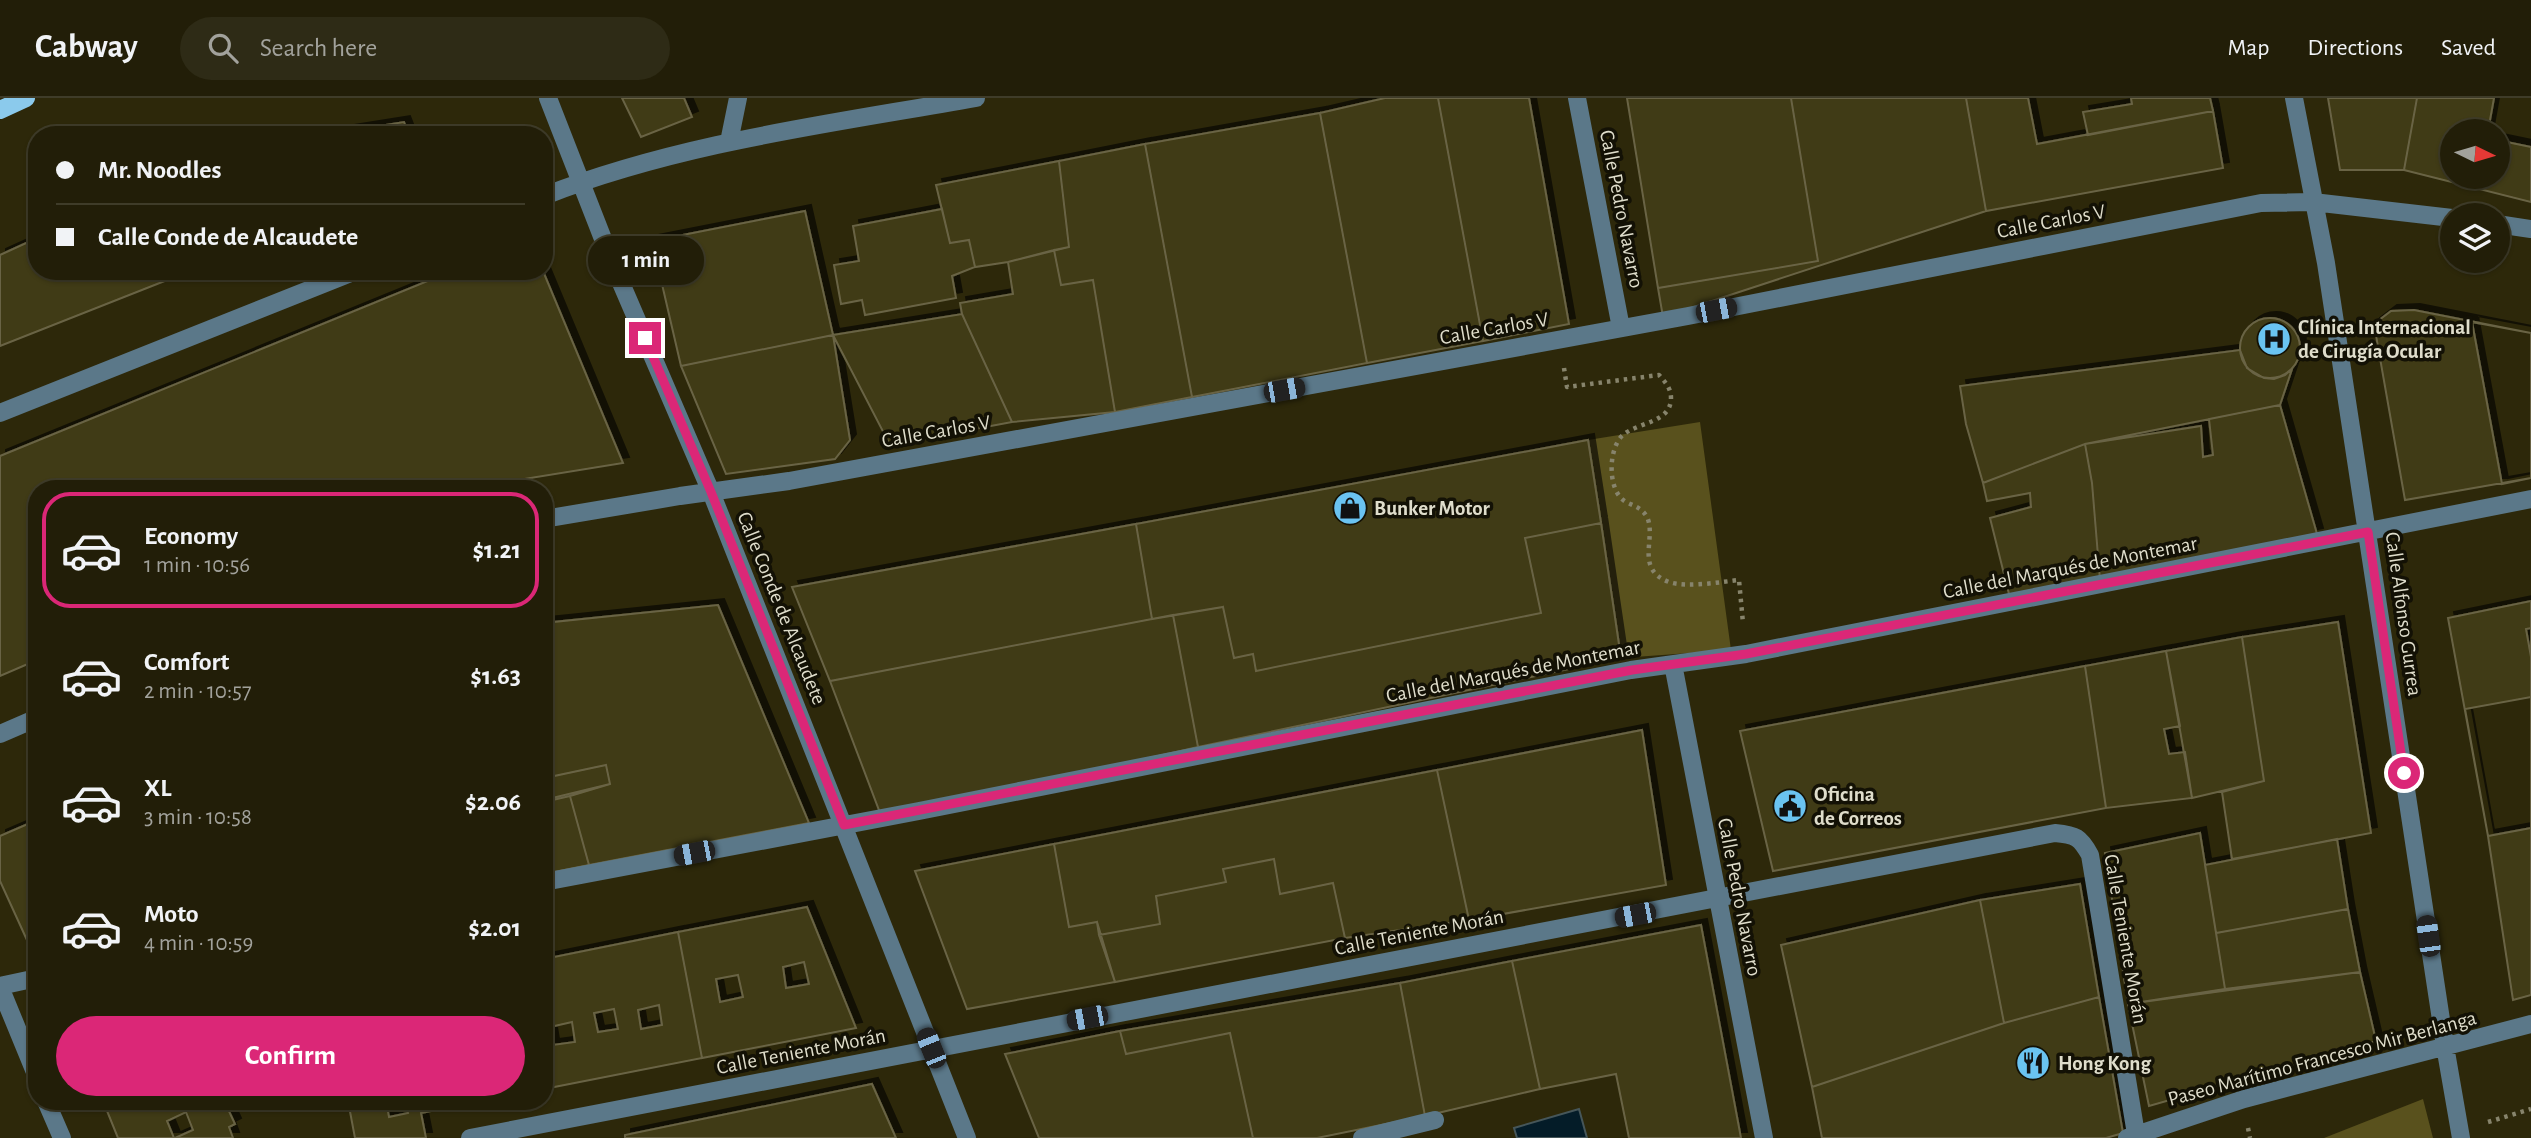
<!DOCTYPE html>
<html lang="en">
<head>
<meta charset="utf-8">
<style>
	:root { --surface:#221e08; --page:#2e2b16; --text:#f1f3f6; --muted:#a2a29c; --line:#3f3c29; --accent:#db2777 }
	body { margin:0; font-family:"Alegreya Sans",sans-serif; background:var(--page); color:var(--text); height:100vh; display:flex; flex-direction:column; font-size:26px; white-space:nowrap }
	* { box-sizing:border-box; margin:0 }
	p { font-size:23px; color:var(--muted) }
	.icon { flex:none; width:38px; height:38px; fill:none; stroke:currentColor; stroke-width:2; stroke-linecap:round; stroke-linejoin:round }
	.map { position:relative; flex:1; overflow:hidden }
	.details { position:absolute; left:28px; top:382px; width:525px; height:630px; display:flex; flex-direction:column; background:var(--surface); border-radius:28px; box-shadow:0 2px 5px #0004,0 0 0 2px var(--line) }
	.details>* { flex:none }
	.top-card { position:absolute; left:28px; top:28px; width:525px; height:154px; border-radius:28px; box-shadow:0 2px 5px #0004,0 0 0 2px var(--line); display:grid; align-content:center; height:154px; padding:0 28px; background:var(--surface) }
	.needle { width:46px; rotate:95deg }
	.fabs { position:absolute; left:2440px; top:21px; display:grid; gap:14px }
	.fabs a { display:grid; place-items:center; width:70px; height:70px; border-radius:50%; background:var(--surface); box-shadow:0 2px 5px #0004,0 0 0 2px var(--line); font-size:35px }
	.end { position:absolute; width:32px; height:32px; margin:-16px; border:9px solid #db2777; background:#fff; box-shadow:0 0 0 4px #fff }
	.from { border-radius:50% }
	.bubble { position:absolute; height:49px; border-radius:24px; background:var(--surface); box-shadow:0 2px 5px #0004,0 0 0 2px var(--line); font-size:23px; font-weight:700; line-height:49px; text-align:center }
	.car { position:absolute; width:21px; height:42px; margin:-21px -10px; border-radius:9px; box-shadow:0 0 5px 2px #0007; background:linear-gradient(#222 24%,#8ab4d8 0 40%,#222 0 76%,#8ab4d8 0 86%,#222 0) }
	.top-card b { display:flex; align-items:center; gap:24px; height:66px; font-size:26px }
	.top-card b+b { border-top:2px solid var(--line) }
	.top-card i { width:18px; height:18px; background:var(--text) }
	ul { padding:12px 0 0; list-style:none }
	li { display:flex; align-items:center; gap:21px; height:116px; margin:0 14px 10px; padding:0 14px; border:4px solid transparent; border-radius:28px }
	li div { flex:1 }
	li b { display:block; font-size:26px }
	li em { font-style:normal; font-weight:700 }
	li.on { border-color:var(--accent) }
	li>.icon { width:63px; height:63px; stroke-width:1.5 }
	.button { display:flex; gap:14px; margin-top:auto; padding:14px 28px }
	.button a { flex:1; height:80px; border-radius:42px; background:var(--accent); color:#fff; font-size:28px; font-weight:700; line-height:80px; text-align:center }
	header { display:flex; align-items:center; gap:42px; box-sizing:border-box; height:98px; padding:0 35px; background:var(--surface); border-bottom:2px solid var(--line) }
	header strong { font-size:33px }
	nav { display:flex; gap:38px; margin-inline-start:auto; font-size:24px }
	.search { width:490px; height:63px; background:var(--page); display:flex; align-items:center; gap:18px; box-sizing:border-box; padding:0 24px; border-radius:38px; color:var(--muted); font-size:26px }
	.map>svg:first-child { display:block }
	.green { fill:#59511d }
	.water { fill:#041c28; stroke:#465659; stroke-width:2 }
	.building { fill:#403a13; stroke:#696445; stroke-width:2; fill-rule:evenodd; filter:url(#shadow) }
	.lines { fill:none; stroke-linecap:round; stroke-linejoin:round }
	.path { stroke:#87846c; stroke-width:4.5; stroke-dasharray:3.5 5; stroke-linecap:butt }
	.minor { stroke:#5b7889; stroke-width:18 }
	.major { stroke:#8bcaec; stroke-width:18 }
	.route { stroke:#db2777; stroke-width:9 }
	.labels { text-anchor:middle; stroke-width:7; stroke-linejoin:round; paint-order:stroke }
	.street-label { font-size:21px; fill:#dfddcb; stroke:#131105 }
	.poi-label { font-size:21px; font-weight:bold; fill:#dfddcb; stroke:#131105; text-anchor:start }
</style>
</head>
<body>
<header>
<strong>Cabway</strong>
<div class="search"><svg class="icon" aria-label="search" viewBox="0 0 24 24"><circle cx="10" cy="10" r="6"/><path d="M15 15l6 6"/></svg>Search here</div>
<nav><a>Map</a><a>Directions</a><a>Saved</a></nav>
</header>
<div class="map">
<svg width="2531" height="1040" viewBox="0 0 2531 1040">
	<defs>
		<filter id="shadow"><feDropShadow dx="6" dy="-6" stdDeviation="0" flood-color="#0009"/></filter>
	</defs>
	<rect width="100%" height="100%" fill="#2d280a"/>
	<path class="green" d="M1700,324L1731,552L1621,560L1588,342Z
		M2423,1001L2433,1040H2324Z"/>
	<path class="water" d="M1579,1011L1587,1040H1517L1514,1030Z"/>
	<path class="building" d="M622,0H684L692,19L641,39Z
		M1385,0H1438L1483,243L1367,265L1320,15Z
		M1438,0H1529L1569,226L1483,243Z
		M1627,0H1791L1818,163L1658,190Z
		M1791,0H1966L1986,113L1663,219L1658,190L1818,163Z
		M1966,0H2028L2037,46L2213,13L2223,70L1986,113Z
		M2131,0H2210L2213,13L2088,37L2083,14L2132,6Z
		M2328,0H2417L2404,72H2340Z
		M2417,0H2494L2488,33H2452V79H2497V42L2531,49V104L2404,72Z
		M1320,15L1367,265L1192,299L1145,46Z
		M404,24L409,37H323Z
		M1145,46L1192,299L1115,314L1093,182L1061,187L1054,152L1069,149L1059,63Z
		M1059,63L1069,149L1008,164L975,169L969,142L950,145L936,87Z
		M942,111L950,145L969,142L975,169L952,178L956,200L865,217L862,202L841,206L834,167L859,163L853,128Z
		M805,113L833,237L681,268L652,143Z
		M37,140V173H190L0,248V157Z
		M1054,152L1061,187L1093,182L1115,314L1012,324L962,216L960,205L1013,196L1008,164Z
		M452,173H543L623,365L469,390H37V562L0,578V358Z
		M2414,212L2531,235V380L2405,402L2374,226L2391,213Z
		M962,216L1012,324L890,347L833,237Z
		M2240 250a30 30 0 1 1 60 0a30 30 0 1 1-60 0Z
		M2472,224L2531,235V380L2502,386Z
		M833,237L850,342L835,361L726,376L681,268Z
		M2240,252L2247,270L2264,280L2274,281L2285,277L2292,271L2280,307L2085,346L1983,385L1966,326L1960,288Z
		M2280,307L2317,436L2100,482L2092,385L2085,346L2201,328L2203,359L2213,357L2209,321Z
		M1588,342L1601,425L1525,440L1541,515L1256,573L1253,556L1234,560L1223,509L1152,521L1136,426Z
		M2085,346L2092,385L2100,482L2010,500L1990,420L2031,409L2030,395L1987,403L1983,385Z
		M1601,425L1621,560L1198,649L1173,517L1223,509L1234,560L1253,556L1256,573L1541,515L1525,440Z
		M1136,426L1152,521L830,583L792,489Z
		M2531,503V897L2513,902L2488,738L2448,520Z
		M718,507L809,725L589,767L570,698L610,686L606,667L554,678L544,648V614L553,610L552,593L544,594V525Z
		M1173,517L1198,649L882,720L830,583Z
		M2338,524L2371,735L2232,761L2222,694L2264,683L2242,539Z
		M2531,530V559L2526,531Z
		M2242,539L2264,683L2192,700L2166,553Z
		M2166,553L2180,628L2164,631L2169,656L2185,654L2192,700L2106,710L2085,568Z
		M2085,568L2106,710L1773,773L1740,633Z
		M552,593L553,610L544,614V594Z
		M2531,599V730L2488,738L2465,611Z
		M1642,632L1666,787L1469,822L1437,672Z
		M544,648L554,678L606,667L610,686L544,702Z
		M1437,672L1469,822L1345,840L1333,785L1280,796L1274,761L1223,771L1226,784L1156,798L1160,826L1099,837L1097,824L1069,829L1054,746Z
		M570,698L589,767L544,776V704Z
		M37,722V864L0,783V738Z
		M2200,735L2225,891L2128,906L2105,755Z
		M2337,741L2348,811L2216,835L2205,767Z
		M1054,746L1069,829L1097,824L1115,884L967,911L915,773Z
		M1274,761L1280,796L1333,785L1345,840L1115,884L1099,837L1160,826L1156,798L1226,784L1223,771Z
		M2080,786L2099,899L2004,925L1980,802Z
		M1980,802L2004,925L1812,989L1781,847Z
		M807,809L856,930L702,960L678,834ZM804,864L809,886L786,890L783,869ZM738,877L743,899L720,904L716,881Z
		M2348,811L2360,874L2225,891L2216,835Z
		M1701,827L1741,1040H1629L1616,976L1540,991L1512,863Z
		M678,834L702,960L544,991V861ZM659,907L662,927L641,931L638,912ZM614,911L618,931L598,934L594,915ZM572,924L575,944L553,947L550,929Z
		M1512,863L1540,991L1425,1018L1400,885Z
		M2360,874L2376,943L2149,1008L2128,906Z
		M1400,885L1425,1018L1317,1040H1253L1230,935L1126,956L1120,933Z
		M2099,899L2123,1035L2106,1040H1822L1812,989L2004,925Z
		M1120,933L1126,956L1230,935L1253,1040H1039L1005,956Z
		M872,986L896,1040H625V1037Z
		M103,1003H209L211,1012L227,1009L235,1026L229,1029L233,1040H175L193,1032L186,1014L167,1023L174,1040H118Z
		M209,1003H244L245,1005L211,1012Z
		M348,1003H386L389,1019L408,1015L405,1003H484L421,1015L426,1040H355Z"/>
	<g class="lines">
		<path class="path" d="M1564,270L1567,289L1659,277C1665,284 1671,290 1671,300C1671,325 1638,324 1623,337C1620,339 1616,346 1615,350C1609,365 1610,395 1626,404C1634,408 1642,410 1647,419C1657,440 1634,471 1669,484C1686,490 1720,484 1739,482L1743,525
			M2488,1024L2531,1011
			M2248,1030L2250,1040"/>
		<path class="minor" d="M548,0L612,164L711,394L967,1040
			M1577,0L1621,230
			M2294,0L2326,165L2445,948L2461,1040
			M729,44L738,0
			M544,98C682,44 831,26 976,0
			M2497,126L2531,131
			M0,315L356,173
			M544,421L680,398L789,383L1688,218L2261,105L2313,104L2452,120
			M1673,566L1764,1040
			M0,636L37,620
			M544,784L919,713L1631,572L1746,556L2531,401
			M0,888L37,880
			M0,889L37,979
			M46,1003L62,1040
			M470,1040L2055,735C2076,737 2080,739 2090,757L2136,1036
			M1362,1040L1435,1022
			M2127,1040L2244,1001L2531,926"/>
		<path class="major" d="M0,12L26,0"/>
	</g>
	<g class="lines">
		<path class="route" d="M645,240L711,394L844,727L1632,572L1746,556L2368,434L2404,675"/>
	</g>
	<defs>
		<g id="hospital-disc" transform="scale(1.75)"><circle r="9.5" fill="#6ac3f1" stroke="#131105"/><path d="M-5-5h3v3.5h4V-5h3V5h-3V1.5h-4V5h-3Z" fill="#111"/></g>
		<g id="shop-disc" transform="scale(1.75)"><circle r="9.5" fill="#6ac3f1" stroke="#131105"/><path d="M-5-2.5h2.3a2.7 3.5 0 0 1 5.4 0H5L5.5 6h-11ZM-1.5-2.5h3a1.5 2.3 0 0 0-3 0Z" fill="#111"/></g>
		<g id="civic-disc" transform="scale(1.75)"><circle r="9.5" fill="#6ac3f1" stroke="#131105"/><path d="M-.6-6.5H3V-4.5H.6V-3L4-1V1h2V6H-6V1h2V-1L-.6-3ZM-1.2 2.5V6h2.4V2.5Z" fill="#111"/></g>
		<g id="restaurant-disc" transform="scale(1.75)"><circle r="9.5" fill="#6ac3f1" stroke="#131105"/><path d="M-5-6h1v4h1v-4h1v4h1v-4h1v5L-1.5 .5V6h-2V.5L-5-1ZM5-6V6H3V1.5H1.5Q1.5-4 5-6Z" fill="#111"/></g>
	</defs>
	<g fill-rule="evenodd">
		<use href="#hospital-disc" x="2274" y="241"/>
		<use href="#shop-disc" x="1350" y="410"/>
		<use href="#civic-disc" x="1790" y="708"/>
		<use href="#restaurant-disc" x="2033" y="965"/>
	</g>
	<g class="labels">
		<g class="street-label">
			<text transform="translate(1622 111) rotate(79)" y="7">Calle Pedro Navarro</text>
			<text transform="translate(2051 123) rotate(-11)" y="7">Calle Carlos V</text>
			<text transform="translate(1494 230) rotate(-10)" y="7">Calle Carlos V</text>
			<text transform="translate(936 333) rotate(-10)" y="7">Calle Carlos V</text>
			<text transform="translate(2070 469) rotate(-11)" y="7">Calle del Marqués de Montemar</text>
			<text transform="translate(782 510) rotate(68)" y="7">Calle Conde de Alcaudete</text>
			<text transform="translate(2404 516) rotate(82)" y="7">Calle Alfonso Gurrea</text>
			<text transform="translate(1513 573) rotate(-11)" y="7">Calle del Marqués de Montemar</text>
			<text transform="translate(1740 799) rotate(79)" y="7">Calle Pedro Navarro</text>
			<text transform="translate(1419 834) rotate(-11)" y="7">Calle Teniente Morán</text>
			<text transform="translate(2126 841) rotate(80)" y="7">Calle Teniente Morán</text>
			<text transform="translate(801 953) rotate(-11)" y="7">Calle Teniente Morán</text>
			<text transform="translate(2322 960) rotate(-15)" y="7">Paseo Marítimo Francesco Mir Berlanga</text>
		</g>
		<g class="poi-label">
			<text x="2298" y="236">Clínica Internacional<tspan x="2298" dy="24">de Cirugía Ocular</tspan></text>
			<text x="1374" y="417">Bunker Motor</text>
			<text x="1814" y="703">Oficina<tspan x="1814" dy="24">de Correos</tspan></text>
			<text x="2058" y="972">Hong Kong</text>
		</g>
	</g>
</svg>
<div class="fabs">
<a><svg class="needle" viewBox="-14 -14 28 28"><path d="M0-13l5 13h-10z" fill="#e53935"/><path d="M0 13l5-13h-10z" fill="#a2a29c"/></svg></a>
<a><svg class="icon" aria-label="layers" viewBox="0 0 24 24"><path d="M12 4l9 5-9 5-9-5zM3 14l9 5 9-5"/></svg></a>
</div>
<i class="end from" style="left:2404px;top:675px"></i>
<i class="end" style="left:645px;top:240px"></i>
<div class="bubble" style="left:588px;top:138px;width:116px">1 min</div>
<i class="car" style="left:1716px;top:212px;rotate:79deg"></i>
<i class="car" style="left:1284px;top:292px;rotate:80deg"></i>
<i class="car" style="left:694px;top:755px;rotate:259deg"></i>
<i class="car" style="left:1635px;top:817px;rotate:259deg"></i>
<i class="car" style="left:2428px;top:838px;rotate:352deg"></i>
<i class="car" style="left:1087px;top:920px;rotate:259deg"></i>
<i class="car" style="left:931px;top:950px;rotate:338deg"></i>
<div class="top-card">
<b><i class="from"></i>Mr. Noodles</b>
<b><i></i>Calle Conde de Alcaudete</b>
</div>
<section class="details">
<ul>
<li class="on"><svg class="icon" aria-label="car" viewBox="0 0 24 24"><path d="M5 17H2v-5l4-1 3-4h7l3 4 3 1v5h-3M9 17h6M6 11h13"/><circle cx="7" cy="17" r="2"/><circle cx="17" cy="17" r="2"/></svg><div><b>Economy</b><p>1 min · 10:56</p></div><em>$1.21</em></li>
<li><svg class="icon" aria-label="car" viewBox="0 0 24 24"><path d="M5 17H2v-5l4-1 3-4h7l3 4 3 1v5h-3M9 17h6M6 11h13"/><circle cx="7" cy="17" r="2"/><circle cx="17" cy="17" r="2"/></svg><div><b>Comfort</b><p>2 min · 10:57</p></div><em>$1.63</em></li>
<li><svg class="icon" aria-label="car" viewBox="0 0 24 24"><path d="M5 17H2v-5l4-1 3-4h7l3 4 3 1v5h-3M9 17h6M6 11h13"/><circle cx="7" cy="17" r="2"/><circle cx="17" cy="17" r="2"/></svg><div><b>XL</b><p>3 min · 10:58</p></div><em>$2.06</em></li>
<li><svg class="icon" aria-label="car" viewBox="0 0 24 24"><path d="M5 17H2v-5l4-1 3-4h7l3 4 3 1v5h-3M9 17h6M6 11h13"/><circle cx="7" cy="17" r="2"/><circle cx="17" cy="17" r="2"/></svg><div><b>Moto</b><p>4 min · 10:59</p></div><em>$2.01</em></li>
</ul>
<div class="button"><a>Confirm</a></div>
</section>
</div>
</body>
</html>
